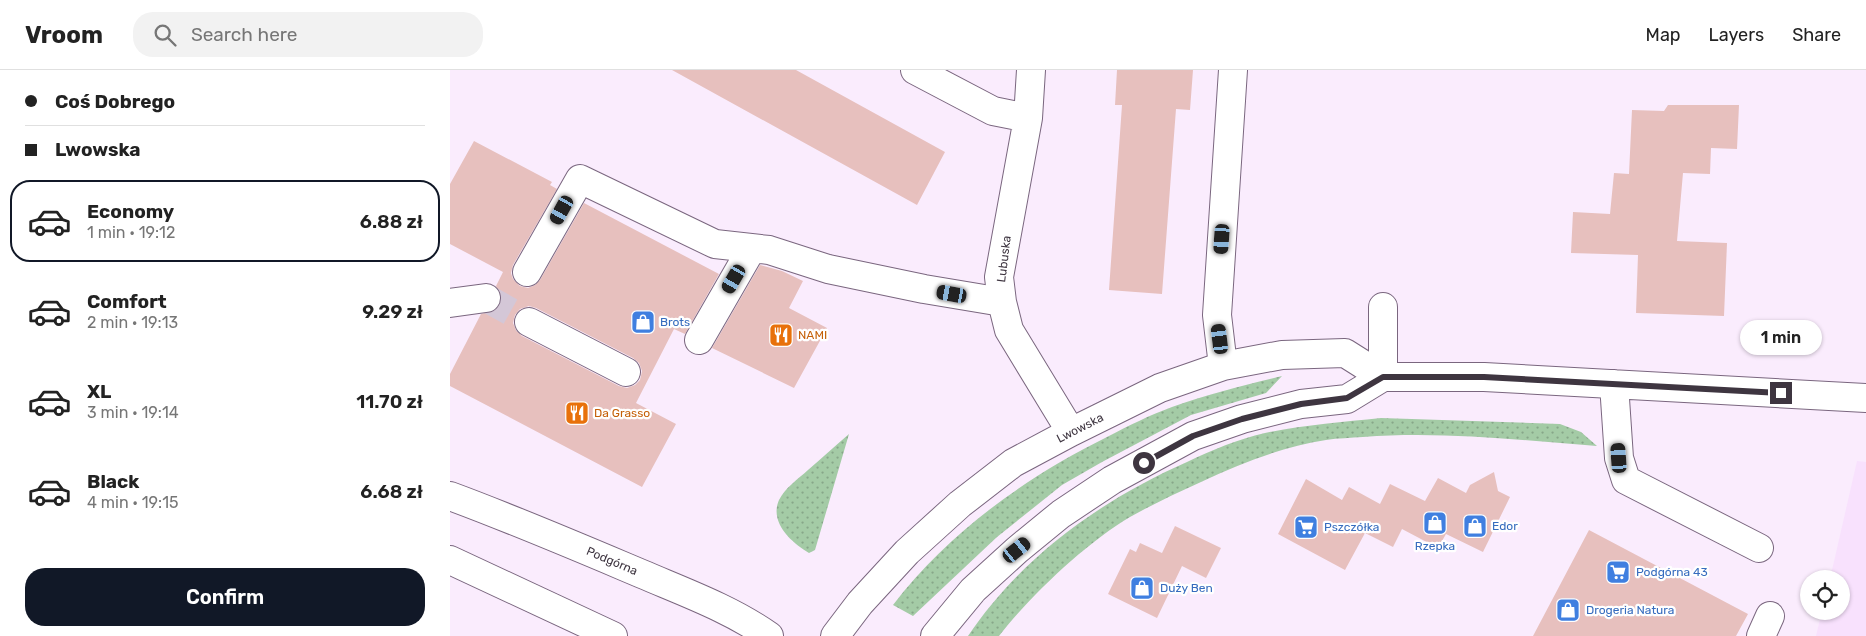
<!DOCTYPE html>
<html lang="en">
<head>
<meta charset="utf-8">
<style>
	:root { --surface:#fff; --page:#f2f2f2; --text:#222; --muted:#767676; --line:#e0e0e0; --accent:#111827 }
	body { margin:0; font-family:Rubik,sans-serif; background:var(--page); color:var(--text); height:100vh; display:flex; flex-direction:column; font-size:19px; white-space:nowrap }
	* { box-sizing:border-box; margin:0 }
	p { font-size:16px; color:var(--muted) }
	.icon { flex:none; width:28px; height:28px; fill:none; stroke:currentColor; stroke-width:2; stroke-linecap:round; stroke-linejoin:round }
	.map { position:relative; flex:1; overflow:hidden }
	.side { display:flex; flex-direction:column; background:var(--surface); width:450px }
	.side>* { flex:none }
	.banner { display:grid; align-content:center; height:110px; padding:0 25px; background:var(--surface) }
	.fabs { position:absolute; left:1350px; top:500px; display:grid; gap:10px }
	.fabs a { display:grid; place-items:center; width:50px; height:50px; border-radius:50%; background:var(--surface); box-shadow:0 1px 4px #0004; font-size:25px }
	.end { position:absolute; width:22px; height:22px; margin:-11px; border:6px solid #3e3540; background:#fff; box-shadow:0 0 0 2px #fff }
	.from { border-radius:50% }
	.bubble { position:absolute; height:35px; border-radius:18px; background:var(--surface); box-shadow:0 1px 4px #0004; font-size:16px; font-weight:600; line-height:35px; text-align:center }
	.car { position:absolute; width:15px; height:30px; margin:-15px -8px; border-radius:6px; box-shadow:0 0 4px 1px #0007; background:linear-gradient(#222 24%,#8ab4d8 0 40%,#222 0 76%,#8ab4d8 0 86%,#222 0) }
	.banner b { display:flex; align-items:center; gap:18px; height:48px; font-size:19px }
	.banner b+b { border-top:1px solid var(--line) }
	.banner i { width:12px; height:12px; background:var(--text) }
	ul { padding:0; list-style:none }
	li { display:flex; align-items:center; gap:15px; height:82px; margin:0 10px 8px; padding:0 15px; border:2px solid transparent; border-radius:20px }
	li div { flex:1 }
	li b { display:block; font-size:19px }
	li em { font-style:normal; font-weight:600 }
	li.current { border-color:var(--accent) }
	li>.icon { width:45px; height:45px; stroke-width:1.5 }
	.button { display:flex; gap:10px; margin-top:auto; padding:10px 25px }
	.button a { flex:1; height:58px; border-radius:20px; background:var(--accent); color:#fff; font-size:20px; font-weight:600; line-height:58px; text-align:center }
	header { display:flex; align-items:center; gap:30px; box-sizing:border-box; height:70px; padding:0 25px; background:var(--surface); border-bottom:1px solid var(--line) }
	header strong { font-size:24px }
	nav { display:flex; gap:28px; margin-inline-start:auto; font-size:18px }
	.search { width:350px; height:45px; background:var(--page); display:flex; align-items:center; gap:12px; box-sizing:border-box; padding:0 18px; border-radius:20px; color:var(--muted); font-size:19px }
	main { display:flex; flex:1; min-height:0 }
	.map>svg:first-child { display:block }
	.built { fill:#f8e1fd }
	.grass { fill:url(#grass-dots) }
	.building { fill:#e7c0be; fill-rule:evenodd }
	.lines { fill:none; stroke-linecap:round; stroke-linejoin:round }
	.minor-tunnel { stroke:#d4c7d7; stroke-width:28; stroke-dasharray:28 14; stroke-linecap:butt }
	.minor-casing { stroke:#7a667f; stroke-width:30 }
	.minor { stroke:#fff; stroke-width:28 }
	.route { stroke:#3e3540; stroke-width:6 }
	.labels { text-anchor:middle; stroke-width:4.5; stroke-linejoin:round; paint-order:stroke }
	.street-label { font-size:12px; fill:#3e3540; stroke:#fff }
	.shop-label { font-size:12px; fill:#366cbe; stroke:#fff; text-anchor:start }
	.food-label { font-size:12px; fill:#c56008; stroke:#fff; text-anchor:start }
</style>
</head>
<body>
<header>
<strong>Vroom</strong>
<div class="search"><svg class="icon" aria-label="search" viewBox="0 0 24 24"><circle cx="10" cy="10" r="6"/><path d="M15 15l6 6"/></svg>Search here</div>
<nav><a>Map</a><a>Layers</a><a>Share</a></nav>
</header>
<main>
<section class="side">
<div class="banner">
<b><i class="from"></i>Coś Dobrego</b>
<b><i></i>Lwowska</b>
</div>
<ul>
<li class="current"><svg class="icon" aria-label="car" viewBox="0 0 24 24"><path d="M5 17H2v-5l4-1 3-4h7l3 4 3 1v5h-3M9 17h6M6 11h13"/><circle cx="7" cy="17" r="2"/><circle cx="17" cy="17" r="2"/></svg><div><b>Economy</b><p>1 min · 19:12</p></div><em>6.88 zł</em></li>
<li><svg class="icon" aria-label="car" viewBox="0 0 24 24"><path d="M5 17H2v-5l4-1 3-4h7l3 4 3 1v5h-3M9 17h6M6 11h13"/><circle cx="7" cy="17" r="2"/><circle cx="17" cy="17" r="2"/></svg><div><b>Comfort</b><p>2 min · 19:13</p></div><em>9.29 zł</em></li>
<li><svg class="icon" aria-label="car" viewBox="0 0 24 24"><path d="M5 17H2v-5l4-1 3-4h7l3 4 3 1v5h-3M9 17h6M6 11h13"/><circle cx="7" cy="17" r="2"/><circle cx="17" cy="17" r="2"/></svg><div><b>XL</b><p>3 min · 19:14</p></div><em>11.70 zł</em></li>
<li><svg class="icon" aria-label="car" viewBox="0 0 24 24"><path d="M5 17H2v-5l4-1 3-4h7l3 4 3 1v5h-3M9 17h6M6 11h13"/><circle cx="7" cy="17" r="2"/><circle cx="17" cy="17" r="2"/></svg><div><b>Black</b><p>4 min · 19:15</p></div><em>6.68 zł</em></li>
</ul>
<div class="button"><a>Confirm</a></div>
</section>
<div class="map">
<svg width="1416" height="566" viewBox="0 0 1416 566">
	<defs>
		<pattern id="grass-dots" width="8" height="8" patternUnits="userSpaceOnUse" patternTransform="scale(1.25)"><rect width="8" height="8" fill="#a4cba6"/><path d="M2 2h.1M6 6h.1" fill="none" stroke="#87a689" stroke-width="1.8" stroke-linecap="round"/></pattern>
	</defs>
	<rect width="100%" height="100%" fill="#faecfd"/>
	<path class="built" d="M1407,391L1416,392V566H1366L1372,541H1391V509H1380Z"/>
	<path class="grass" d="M832,306L816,323L741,345L652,392L612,415L547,467L463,546L443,535C498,463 576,407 657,367C678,356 700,345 722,337C758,324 795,315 832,306Z
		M931,348L1110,354L1131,362L1147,376C1069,370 991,361 913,367C901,368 888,368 876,370C832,377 791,393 751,412C727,423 703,434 680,447C636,473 581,525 549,566H518C571,487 651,430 737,392C762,380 788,369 815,363C853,355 892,352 931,348Z
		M399,364L365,480L359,483C342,473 319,453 329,430C335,418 348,409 358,400C372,388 385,376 399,364Z"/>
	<path class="building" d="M222,0H346L495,82L467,135Z
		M667,0H743L740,40L726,39L712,224L659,220L672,35H665Z
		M1218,35H1289L1287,79L1261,78L1260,104L1233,103L1227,171L1277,173L1274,246L1186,243L1188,185L1121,183L1123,142L1160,144L1164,103L1179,104L1182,40L1214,41Z
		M24,71L102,112L100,115L107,119L63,195L61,203L63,209L70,216L78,218L85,215L90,210L134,133L269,204L235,264L224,259L186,333L226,354L192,417L0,316V304L31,244L46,240L50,234L51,226L46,216L53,202L0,174V114ZM79,236L86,238L183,288L189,293L192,301L190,310L185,315L177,318L169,316L72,266L66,260L63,253L65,245L70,239Z
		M310,195L332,201L353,211L339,238L377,258L344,318L262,278Z
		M1044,402L1048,421L1060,427L1033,482L996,464L988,478L952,459L943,477L915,463L895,500L828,464L856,409L892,430L899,417L930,434L940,414L975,431L988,408L1016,423L1020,415Z
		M725,456L771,478L756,508L732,496L707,548L658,524L680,479L686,482L690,473L712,483Z
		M1139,460L1298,544L1286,566H1083Z"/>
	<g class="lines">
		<path class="minor-tunnel" d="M36,228L79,252"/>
		<g class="minor-casing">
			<path id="minor" d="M465,0L543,41L578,48
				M581,0L578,48L549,207L552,232L559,260L621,362
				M77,202L130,109L265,174L319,180L378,199L474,219L552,232
				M0,233L36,228
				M933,237V307
				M79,252L176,302
				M249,270L302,178
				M773,296L767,245L783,0
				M1164,314L1169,388L1176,410L1309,478
				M0,426C65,450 128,477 192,504C234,522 281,539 319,566
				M0,490L163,566
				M385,566L410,533L457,482L510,434L563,393L621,362L710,318L773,296L832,285L895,283L933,307
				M485,566L523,520L567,480L611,444L662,410L743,366L792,349L851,334L897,329L933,307H1034L1416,328
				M1311,566L1320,546"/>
		</g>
		<use href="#minor" class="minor"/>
	</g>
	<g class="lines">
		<path class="route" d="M694,393L743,366L792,349L851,334L897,328L933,307H1034L1331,323"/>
	</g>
	<defs>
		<g id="shop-square" transform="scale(1.25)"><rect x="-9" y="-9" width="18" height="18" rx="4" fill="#3f7fe0" stroke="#fff"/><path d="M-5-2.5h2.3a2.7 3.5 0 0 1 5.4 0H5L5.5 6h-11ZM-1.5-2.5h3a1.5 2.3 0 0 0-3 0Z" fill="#fff"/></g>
		<g id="restaurant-square" transform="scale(1.25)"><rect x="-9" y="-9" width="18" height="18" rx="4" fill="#e8710a" stroke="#fff"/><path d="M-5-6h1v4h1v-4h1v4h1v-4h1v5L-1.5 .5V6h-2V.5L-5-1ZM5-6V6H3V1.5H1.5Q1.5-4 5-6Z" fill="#fff"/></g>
		<g id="supermarket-square" transform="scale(1.25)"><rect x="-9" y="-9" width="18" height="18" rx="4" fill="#3f7fe0" stroke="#fff"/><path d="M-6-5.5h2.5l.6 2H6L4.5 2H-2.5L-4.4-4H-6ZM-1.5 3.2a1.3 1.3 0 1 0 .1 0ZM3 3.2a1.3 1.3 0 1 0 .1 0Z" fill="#fff"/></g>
	</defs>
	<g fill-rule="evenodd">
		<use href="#shop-square" x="193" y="252"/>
		<use href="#restaurant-square" x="331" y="265"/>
		<use href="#restaurant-square" x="127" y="343"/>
		<use href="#shop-square" x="985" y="453"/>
		<use href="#shop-square" x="1025" y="456"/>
		<use href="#supermarket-square" x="856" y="457"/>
		<use href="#supermarket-square" x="1168" y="502"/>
		<use href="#shop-square" x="692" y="518"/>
		<use href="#shop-square" x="1118" y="540"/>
	</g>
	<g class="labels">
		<g class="street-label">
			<text transform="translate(554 189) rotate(-83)" y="4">Lubuska</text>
			<text transform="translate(630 358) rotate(-27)" y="4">Lwowska</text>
			<text transform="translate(162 491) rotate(23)" y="4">Podgórna</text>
		</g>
		<g class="shop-label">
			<text x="210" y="256">Brots</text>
			<text x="1042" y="460">Edor</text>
			<text x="874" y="461">Pszczółka</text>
			<text x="985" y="480" text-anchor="middle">Rzepka</text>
			<text x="1186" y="506">Podgórna 43</text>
			<text x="710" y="522">Duży Ben</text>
			<text x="1136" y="544">Drogeria Natura</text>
		</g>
		<g class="food-label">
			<text x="348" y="269">NAMI</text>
			<text x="144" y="347">Da Grasso</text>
		</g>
	</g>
</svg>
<div class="fabs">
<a><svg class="icon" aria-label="locate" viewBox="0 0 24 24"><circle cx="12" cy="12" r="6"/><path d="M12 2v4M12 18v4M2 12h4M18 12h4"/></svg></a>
</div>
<i class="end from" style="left:694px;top:393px"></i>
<i class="end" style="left:1331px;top:323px"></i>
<div class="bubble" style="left:1290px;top:250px;width:82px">1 min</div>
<i class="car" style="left:112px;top:140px;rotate:209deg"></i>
<i class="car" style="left:772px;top:169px;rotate:184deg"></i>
<i class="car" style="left:284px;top:209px;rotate:210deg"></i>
<i class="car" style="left:502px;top:224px;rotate:280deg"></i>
<i class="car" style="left:770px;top:269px;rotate:353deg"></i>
<i class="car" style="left:1169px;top:388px;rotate:356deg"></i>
<i class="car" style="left:567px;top:480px;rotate:51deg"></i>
</div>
</main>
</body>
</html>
